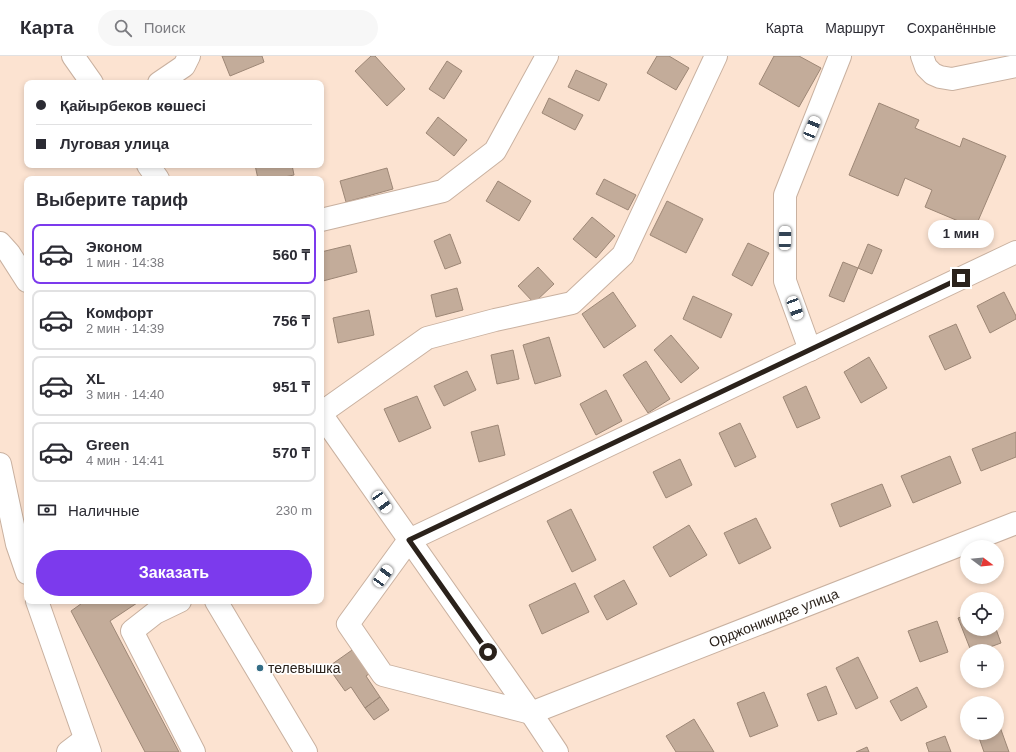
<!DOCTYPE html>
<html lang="ru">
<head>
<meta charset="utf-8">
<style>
	:root { --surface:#fff; --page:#f7f7f7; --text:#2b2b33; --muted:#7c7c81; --line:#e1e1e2; --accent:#7c3aed }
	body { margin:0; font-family:Helvetica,sans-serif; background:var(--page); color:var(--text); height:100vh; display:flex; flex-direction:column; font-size:15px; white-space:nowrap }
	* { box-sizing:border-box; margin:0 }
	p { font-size:13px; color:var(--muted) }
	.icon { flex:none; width:22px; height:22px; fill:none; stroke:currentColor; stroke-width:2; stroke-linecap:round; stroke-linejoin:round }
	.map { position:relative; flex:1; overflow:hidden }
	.details { position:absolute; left:24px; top:120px; width:300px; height:428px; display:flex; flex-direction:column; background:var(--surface); border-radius:8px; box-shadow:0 2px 6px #0003 }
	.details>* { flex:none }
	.guide { position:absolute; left:24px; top:24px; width:300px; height:88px; border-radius:8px; box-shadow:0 2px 6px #0003; display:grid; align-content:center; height:88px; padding:0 12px; background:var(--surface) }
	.needle { width:26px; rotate:106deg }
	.buttons { position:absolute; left:960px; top:484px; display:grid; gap:8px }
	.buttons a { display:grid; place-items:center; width:44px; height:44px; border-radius:50%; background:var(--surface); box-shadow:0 2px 6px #0003; font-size:20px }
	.end { position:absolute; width:18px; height:18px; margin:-9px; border:5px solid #2b221b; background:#fff; box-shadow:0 0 0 2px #fff }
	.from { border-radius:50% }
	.bubble { position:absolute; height:28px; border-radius:14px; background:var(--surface); box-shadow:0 2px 6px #0003; font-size:13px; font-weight:700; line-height:28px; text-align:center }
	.car { position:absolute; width:12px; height:24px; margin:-12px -6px; border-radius:5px; box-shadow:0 0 3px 1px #0007; background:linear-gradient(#fff 24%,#345 0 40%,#fff 0 76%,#345 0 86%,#fff 0) }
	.guide b { display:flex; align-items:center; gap:14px; height:38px; font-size:15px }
	.guide b+b { border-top:1px solid var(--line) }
	.guide i { width:10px; height:10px; background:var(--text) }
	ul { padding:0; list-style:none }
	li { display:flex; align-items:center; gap:12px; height:60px; margin:0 8px 6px; padding:0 4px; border:2px solid var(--line); border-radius:8px }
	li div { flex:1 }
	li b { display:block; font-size:15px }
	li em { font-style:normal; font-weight:700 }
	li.selected { border-color:var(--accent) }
	li>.icon { width:36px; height:36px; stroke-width:1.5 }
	h2 { padding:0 12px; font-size:18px; line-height:48px }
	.pay { display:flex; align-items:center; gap:10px; height:44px; padding:0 12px; font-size:15px }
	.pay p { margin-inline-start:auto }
	.action { display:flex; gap:8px; margin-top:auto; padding:8px 12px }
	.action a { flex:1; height:46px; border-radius:24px; background:var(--accent); color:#fff; font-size:16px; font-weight:700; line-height:46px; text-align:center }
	header { display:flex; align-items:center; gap:24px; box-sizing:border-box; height:56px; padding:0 20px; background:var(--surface); border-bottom:1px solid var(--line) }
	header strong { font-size:19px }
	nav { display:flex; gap:22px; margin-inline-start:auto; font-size:14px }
	.search { width:280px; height:36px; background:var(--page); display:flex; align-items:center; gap:10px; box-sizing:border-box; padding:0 14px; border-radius:22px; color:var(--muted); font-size:15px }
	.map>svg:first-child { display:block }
	.building { fill:#c3ac9a; stroke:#9d8776 }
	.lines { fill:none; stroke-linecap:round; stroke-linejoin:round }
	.minor-casing { stroke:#c9b1a0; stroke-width:24 }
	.major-casing { stroke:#c9b1a0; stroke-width:24 }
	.minor { stroke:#fff; stroke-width:22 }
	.major { stroke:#fff; stroke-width:22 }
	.route { stroke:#2b221b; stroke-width:5 }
	.poi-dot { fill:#346d86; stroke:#fff; stroke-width:1.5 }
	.labels { text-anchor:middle; stroke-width:3.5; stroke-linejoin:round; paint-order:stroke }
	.street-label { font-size:14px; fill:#2b221b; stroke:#fff }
	.poi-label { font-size:14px; fill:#2b221b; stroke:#fff; text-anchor:start }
</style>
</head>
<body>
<header>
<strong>Карта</strong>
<div class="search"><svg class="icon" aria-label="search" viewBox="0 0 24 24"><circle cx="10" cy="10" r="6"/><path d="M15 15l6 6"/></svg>Поиск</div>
<nav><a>Карта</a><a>Маршрут</a><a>Сохранённые</a></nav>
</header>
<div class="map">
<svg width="1016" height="696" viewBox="0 0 1016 696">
	<rect width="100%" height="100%" fill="#fce3d1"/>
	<path class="building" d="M222,0H262L264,6L230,20Z
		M371,0H375L405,33L387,50L355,15Z
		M657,0H669L689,12L676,34L647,17Z
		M774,0H799L821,12L799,51L759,28Z
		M447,5L462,15L444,43L429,33Z
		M576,14L607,28L599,45L568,31Z
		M549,42L583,59L575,74L542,57Z
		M879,47L919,64L915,72L960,91L963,82L1006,100L975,172L925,151L932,134L905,122L898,140L849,119Z
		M438,61L467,84L454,100L426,77Z
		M255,109H292L294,119L275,123H258Z
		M387,112L393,133L346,146L340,125Z
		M604,123L636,139L628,154L596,138Z
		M498,125L531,145L519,165L486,145Z
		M667,145L703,163L686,197L650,179Z
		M592,161L615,180L596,202L573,183Z
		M450,178L461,207L445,213L434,185Z
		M748,187L769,197L752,230L732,219Z
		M868,188L882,194L872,218L858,212Z
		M350,189L357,216L323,225L321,217V196Z
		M843,206L858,212L844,246L829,240Z
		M538,211L554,228L534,247L518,230Z
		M457,232L463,254L436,261L431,239Z
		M613,236L636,270L604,292L582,258Z
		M1004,236L1016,260V263L990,277L977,250Z
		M693,240L732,258L721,282L683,263Z
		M369,254L374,279L338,287L333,262Z
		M956,268L971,302L945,314L929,280Z
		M671,279L699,312L681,327L654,294Z
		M549,281L561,320L535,328L523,289Z
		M513,294L519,323L497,328L491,299Z
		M869,301L887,332L861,347L844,316Z
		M646,305L670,343L648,357L623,319Z
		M467,315L476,334L444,350L434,330Z
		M806,330L820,362L797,372L783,341Z
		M606,334L622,365L596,379L580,348Z
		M417,340L431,372L399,386L384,353Z
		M740,367L756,401L735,411L719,377Z
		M498,369L505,399L479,406L471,376Z
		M1016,376V401L981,415L972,393Z
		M950,400L961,427L913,447L901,420Z
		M680,403L692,429L666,442L653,416Z
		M882,428L891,450L840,471L831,448Z
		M571,453L596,504L572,516L547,465Z
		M756,462L771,492L739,508L724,477Z
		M689,469L707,499L670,521L653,491Z
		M624,524L637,548L607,564L594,540Z
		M575,527L589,556L542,578L529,549Z
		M85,545H140L110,565L179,696H145L71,555Z
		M967,559V573H996L1001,587L979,595H971L958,562Z
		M937,565L948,596L920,606L908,575Z
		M355,592L372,616L366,620L380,641L365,652L351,631L345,635L328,611Z
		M858,601L878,642L856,653L836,612Z
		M826,630L837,658L818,665L807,638Z
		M917,631L927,651L901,665L890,645Z
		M764,636L778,670L750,681L737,647Z
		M380,641L389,654L374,664L365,652Z
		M694,663L714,696H676L666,680Z
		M1000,671L1009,696H984L978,679L984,677H997V672Z
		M945,680L951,696H929L926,687Z
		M867,691L869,696H856Z"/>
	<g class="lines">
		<g class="minor-casing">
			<g id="minor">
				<path d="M922,0L926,11L933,18L940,21L952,23L1016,10"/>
				<path d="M159,27L184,10L189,0"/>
				<path d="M321,164L443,135L495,95L547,0"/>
				<path d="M0,187L9,197L27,225"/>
				<path id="s1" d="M1016,196L409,484L348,568L383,619L531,657L1016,467"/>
				<path d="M810,294L785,225V139L840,0"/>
				<path d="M321,357L427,282L495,264L572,247L623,199L716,0"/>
				<path d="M0,408L17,488L27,517"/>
				<path d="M37,545L90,696"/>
				<path d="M180,545L155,557L132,575L194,696"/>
				<path d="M216,545L306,696"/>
				<path d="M68,696L85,683"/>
			</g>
		</g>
		<g class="major-casing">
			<path id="major" d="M73,0L92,27
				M148,109L158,123
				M321,358L531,657L557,696"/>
		</g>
		<use href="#minor" class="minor"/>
		<use href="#major" class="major"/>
	</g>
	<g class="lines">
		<path class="route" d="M488,596L409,484L961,222"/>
	</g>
	<circle class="poi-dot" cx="260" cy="612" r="4"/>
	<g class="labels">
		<g class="street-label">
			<text dy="5" stroke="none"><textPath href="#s1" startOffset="1251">Орджоникидзе улица</textPath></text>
		</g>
		<g class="poi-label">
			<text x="268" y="617">телевышка</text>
		</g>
	</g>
</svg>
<div class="buttons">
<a><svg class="needle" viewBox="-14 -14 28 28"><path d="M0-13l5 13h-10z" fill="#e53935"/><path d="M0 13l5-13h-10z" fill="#7c7c81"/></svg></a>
<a><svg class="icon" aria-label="locate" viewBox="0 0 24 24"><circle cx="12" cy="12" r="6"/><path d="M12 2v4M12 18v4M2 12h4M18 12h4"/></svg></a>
<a>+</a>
<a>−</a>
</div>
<i class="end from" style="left:488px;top:596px"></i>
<i class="end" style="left:961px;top:222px"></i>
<div class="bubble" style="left:928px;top:164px;width:66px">1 мин</div>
<i class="car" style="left:812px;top:72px;rotate:22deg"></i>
<i class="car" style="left:785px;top:182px;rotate:1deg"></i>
<i class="car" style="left:795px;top:252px;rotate:160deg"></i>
<i class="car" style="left:382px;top:446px;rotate:145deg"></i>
<i class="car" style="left:383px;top:520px;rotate:36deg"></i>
<div class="guide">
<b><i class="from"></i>Қайырбеков көшесі</b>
<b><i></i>Луговая улица</b>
</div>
<section class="details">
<h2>Выберите тариф</h2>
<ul>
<li class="selected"><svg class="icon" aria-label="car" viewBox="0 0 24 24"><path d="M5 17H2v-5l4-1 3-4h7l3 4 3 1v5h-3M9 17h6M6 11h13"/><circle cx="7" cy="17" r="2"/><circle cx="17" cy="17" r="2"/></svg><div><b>Эконом</b><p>1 мин · 14:38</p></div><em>560 ₸</em></li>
<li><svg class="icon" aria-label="car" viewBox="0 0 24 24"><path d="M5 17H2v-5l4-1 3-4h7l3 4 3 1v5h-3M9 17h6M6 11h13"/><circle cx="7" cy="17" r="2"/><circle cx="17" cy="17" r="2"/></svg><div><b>Комфорт</b><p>2 мин · 14:39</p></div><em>756 ₸</em></li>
<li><svg class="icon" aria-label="car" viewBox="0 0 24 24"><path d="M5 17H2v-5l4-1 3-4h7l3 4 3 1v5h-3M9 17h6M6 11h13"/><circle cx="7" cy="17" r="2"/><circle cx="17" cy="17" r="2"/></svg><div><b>XL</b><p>3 мин · 14:40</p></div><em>951 ₸</em></li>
<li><svg class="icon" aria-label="car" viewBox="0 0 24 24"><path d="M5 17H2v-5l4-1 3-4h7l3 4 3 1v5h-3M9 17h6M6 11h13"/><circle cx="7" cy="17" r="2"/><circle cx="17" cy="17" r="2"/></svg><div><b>Green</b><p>4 мин · 14:41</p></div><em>570 ₸</em></li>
</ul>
<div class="pay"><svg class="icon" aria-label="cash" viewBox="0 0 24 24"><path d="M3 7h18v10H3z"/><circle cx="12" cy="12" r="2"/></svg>Наличные<p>230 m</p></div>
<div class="action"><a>Заказать</a></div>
</section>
</div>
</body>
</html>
